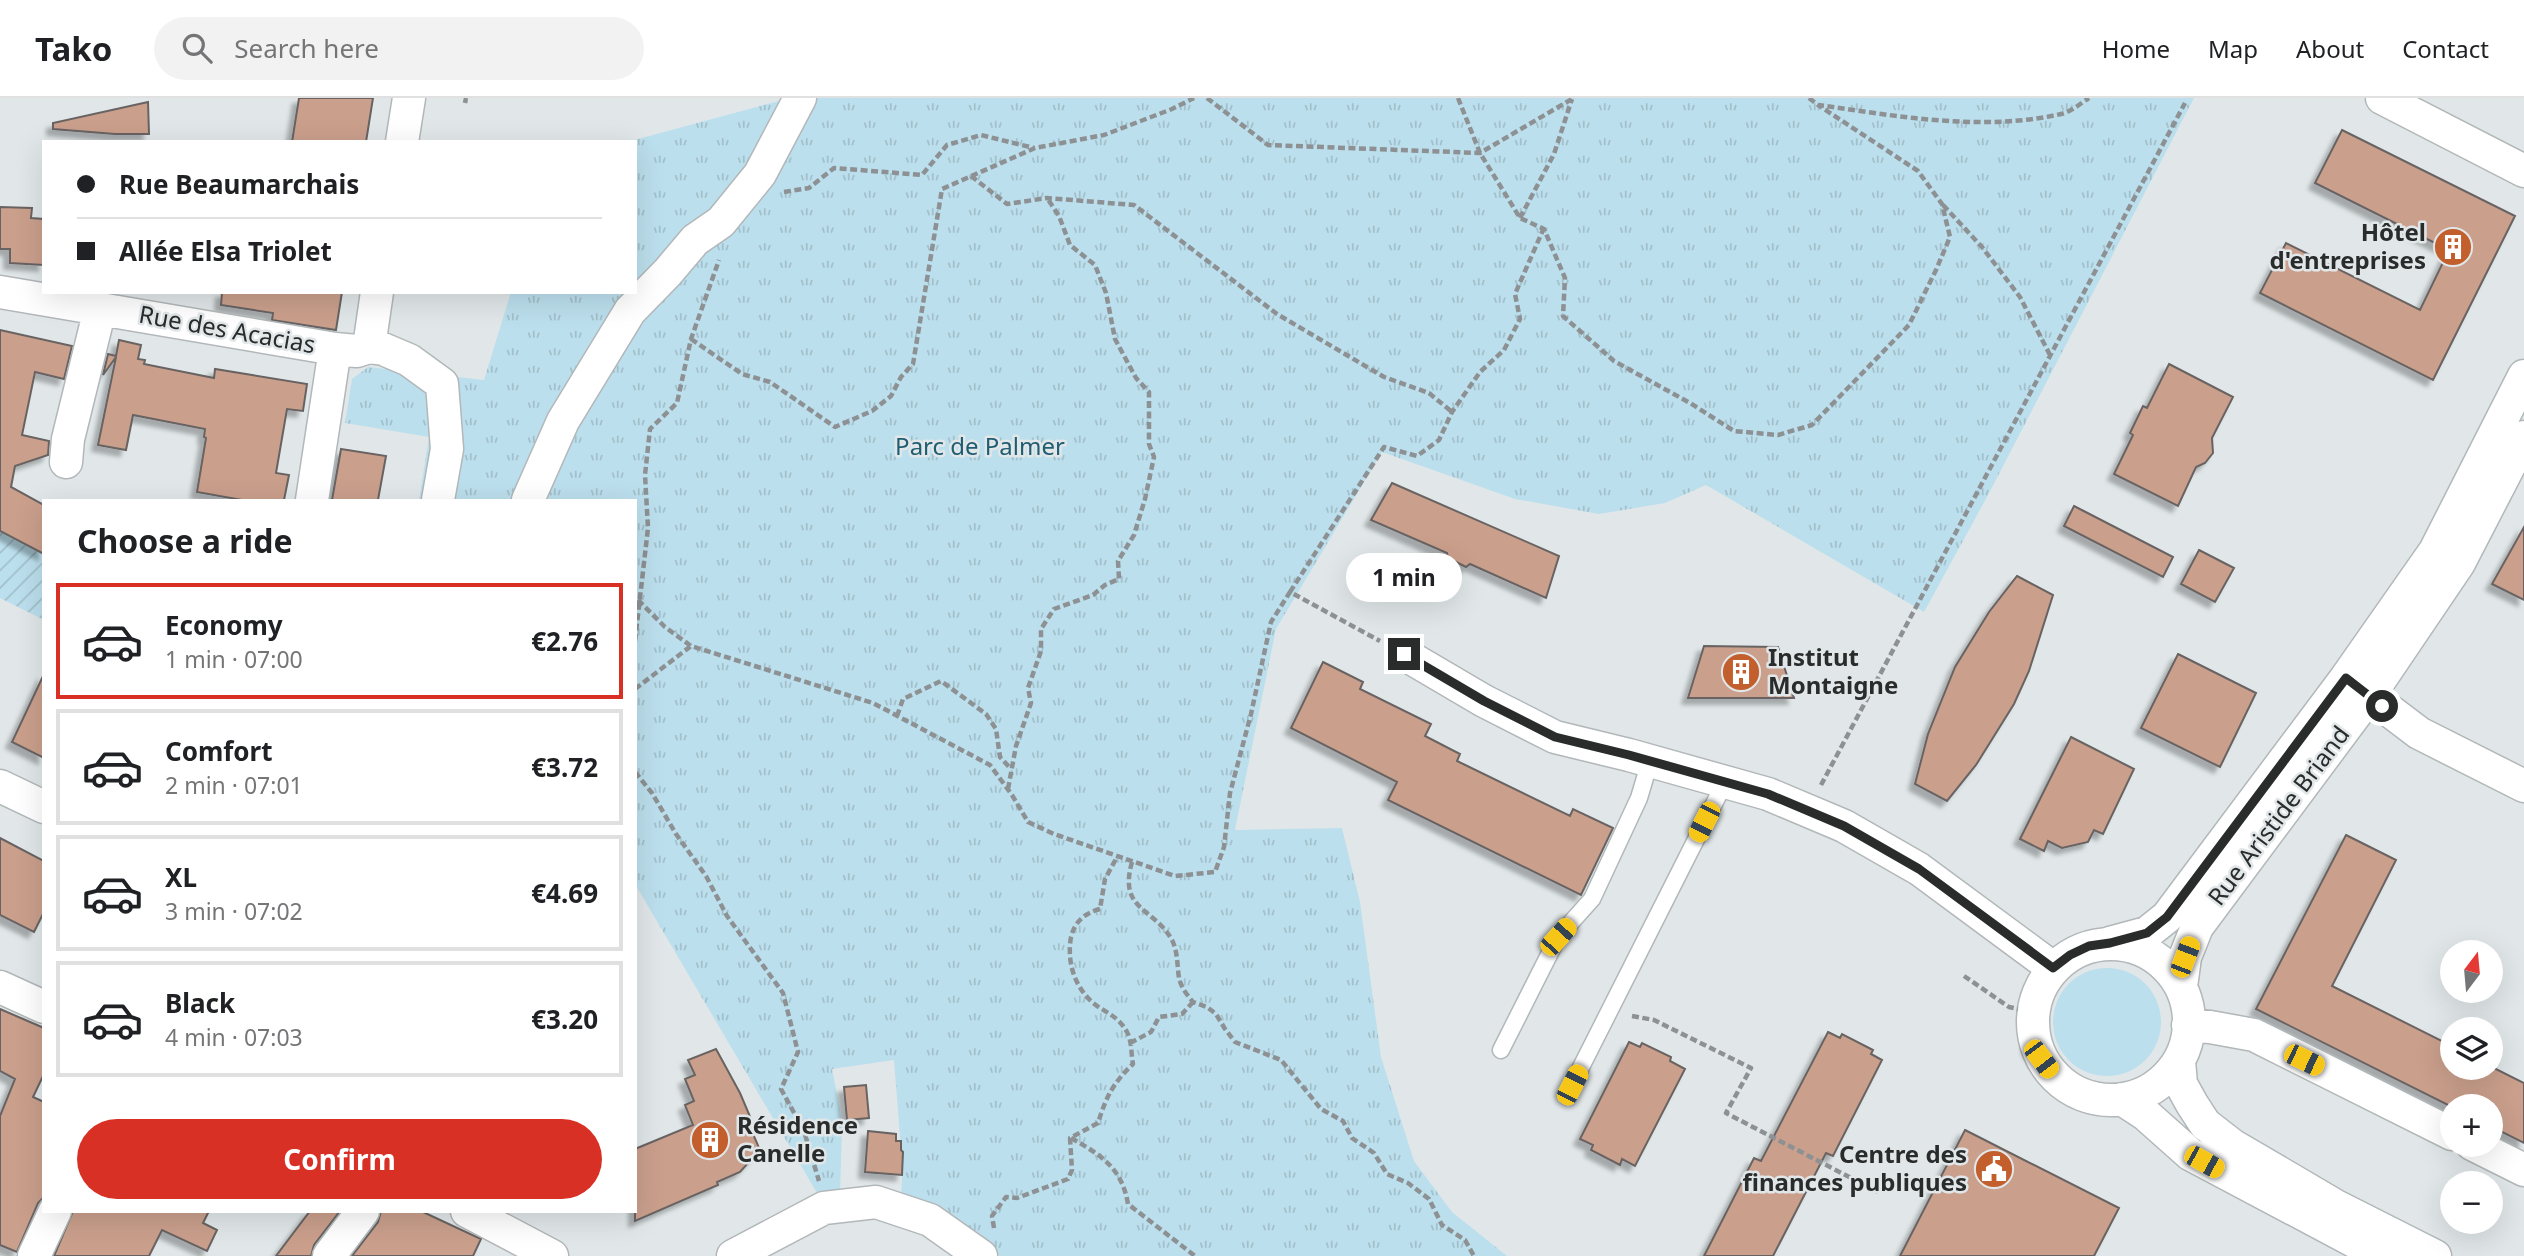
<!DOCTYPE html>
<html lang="en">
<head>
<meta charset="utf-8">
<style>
	:root { --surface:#fff; --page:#f2f2f2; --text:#202124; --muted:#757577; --line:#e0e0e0; --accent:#d93025 }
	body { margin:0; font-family:"Noto Sans",sans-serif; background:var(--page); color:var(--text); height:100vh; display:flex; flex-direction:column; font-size:26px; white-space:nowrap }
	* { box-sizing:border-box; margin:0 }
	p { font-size:23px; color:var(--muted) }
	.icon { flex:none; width:38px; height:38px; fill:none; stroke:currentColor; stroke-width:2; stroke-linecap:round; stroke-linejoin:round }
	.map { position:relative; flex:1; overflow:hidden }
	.panel { position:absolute; left:42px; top:401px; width:595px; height:714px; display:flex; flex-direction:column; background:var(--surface); border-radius:0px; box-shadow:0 7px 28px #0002 }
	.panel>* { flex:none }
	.guide { position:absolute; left:42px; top:42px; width:595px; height:154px; border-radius:0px; box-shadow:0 7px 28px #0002; display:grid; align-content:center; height:154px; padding:0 35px; background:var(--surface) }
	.needle { width:46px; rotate:16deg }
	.buttons { position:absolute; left:2440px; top:842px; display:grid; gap:14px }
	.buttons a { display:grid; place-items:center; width:63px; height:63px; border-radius:50%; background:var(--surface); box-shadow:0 7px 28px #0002; font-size:35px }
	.end { position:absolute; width:32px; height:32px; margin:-16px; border:9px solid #2a2c2c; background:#fff; box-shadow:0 0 0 4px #fff }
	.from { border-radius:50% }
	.bubble { position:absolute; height:49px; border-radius:24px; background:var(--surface); box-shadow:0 7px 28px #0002; font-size:23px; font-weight:700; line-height:49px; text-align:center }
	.car { position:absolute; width:21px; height:42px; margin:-21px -10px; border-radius:9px; box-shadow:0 0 5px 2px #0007; background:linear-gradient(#f5c518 24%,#345 0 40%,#f5c518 0 76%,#345 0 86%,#f5c518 0) }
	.guide b { display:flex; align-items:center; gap:24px; height:66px; font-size:26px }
	.guide b+b { border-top:2px solid var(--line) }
	.guide i { width:18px; height:18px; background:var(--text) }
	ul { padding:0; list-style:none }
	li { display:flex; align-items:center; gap:21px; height:116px; margin:0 14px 10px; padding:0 21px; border:4px solid var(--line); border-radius:0px }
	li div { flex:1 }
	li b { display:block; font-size:26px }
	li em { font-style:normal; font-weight:700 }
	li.active { border-color:var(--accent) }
	li>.icon { width:63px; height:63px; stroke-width:1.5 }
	h2 { padding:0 35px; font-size:32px; line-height:84px }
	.button { display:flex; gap:14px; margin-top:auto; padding:14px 35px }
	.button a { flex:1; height:80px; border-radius:42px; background:var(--accent); color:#fff; font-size:28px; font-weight:700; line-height:80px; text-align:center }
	header { display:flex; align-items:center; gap:42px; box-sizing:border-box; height:98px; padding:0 35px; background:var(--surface); border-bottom:2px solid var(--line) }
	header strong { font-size:33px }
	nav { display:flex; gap:38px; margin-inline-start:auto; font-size:24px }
	.search { width:490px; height:63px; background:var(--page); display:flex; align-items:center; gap:18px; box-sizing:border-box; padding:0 24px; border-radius:38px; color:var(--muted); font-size:26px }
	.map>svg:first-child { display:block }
	.grass { fill:#bcdfed }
	.park { fill:url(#park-tufts) }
	.garden { fill:url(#garden-furrows) }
	.building { fill:#ca9f8c; stroke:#686462; stroke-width:2; filter:url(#shadow) }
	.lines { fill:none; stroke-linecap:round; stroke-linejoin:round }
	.service-casing { stroke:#b2b7b9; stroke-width:19 }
	.minor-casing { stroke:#b2b7b9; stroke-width:35 }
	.path { stroke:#8d9193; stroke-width:4.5; stroke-dasharray:7 3.5; stroke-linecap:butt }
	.service { stroke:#fff; stroke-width:16 }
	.minor { stroke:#fff; stroke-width:32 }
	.route { stroke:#2a2c2c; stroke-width:9 }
	.labels { text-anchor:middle; stroke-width:5; stroke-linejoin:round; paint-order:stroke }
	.poi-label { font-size:24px; font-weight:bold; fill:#2a2c2c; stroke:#e1e7e9; text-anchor:end }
	.street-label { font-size:24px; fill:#2a2c2c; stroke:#e1e7e9 }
	.park-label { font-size:24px; fill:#1f5d72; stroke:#e1e7e9 }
</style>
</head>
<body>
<header>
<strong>Tako</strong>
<div class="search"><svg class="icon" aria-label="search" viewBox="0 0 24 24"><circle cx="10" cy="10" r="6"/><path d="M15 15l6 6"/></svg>Search here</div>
<nav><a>Home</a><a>Map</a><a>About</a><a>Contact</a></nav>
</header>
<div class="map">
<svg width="2524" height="1158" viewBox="0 0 2524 1158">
	<defs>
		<pattern id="park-tufts" width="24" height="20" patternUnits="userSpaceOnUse" patternTransform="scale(1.75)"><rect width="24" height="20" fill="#bcdfed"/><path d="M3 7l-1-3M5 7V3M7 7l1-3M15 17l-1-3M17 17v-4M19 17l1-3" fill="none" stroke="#a2c0cb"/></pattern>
		<pattern id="garden-furrows" width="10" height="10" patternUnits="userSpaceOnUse" patternTransform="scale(1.75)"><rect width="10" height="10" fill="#bcdfed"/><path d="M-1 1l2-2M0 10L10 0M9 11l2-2" fill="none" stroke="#a2c0cb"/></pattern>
		<filter id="shadow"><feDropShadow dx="-6" dy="6" stdDeviation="2" flood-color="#0004"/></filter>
	</defs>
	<rect width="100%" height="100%" fill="#e1e7e9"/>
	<path class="grass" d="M2053 924a54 54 0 1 1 108 0a54 54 0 1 1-108 0Z"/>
	<path class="park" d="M790,0H2194L1987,399L1924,514L1706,387L1665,405L1599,416L1515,401L1382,354L1276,531L1235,732L1342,730L1360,804L1381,959L1414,1063L1452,1114L1507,1158H1000L901,1102L903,1054L901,1052L894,962L832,971L840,1011L842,1034L840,1095L820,1100L635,786V402H419L429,339L345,325L352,281L368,269L484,282L511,194H635V44H627Z"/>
	<path class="garden" d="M0,433L40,454L44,442V522L0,500Z"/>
	<path class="building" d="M299,0H373L366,44H292Z
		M148,4L149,36H115L53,31V25Z
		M2342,32L2515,118L2433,282L2260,195L2286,145L2420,212L2449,152L2315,85Z
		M0,109L32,110L31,120L44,121V167L10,165V151H0Z
		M222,194H342L336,232L272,222L273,215L221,207Z
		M0,232L72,248L64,281L35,274L22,337L49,343L48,357L15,368L11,389L44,407V456L0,433Z
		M119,242L141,247L138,261L145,262L144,266L214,280L215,271L307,286L303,313L287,311L276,375L289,377L284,402H242L197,394L206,340L204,339L205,331L133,317L126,352L98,347L116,259L103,277L108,256L116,258Z
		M2169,266L2233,299L2212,340L2213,355L2205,365L2196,369L2178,408L2114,376L2133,337L2130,335L2143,308L2147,310Z
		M341,351L386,358L378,402H332Z
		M1392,385L1559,458L1546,500L1470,466L1466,469L1448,460L1447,455L1371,422Z
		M2074,408L2173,459L2163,479L2064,428Z
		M2524,429V502L2492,486Z
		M2199,452L2234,470L2215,504L2181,486Z
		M2017,478L2053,497L2029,573L2014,606L1976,667L1947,703L1915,686L1928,636L1955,569L1989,514Z
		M1704,548L1778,549L1794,600H1688Z
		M2178,556L2256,595L2220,669L2141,630Z
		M1323,564L1363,584L1360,591L1431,626L1425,638L1460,656L1457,663L1570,718L1573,711L1613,730L1581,797L1388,702L1397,684L1291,630Z
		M44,576V660L12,644Z
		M2071,639L2134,671L2103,736L2094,732L2088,744L2062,750L2048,743L2044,753L2020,741Z
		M2346,737L2396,762L2332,888L2452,948V970L2490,968L2524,985V1045L2490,1028V1008L2452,1009L2256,911Z
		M0,740L44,763V814L34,834L0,817Z
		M0,911L44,930V976L33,999L44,1004V1099L38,1105L17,1154L0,1147V1018L15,981L0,973Z
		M1828,934L1840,940L1842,936L1873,952L1871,956L1882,962L1833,1058L1826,1055L1773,1158H1704L1754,1060L1761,1063Z
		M1629,944L1640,949L1642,945L1671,959L1670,963L1685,971L1635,1068L1622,1061L1620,1067L1591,1052L1593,1047L1580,1041Z
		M716,951L740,995L757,1035L753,1036L760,1052L740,1074L717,1084L718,1087L635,1123V1051L693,1027L685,1007L694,1003L685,981L695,977L688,962Z
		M866,987L869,1020L847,1022L844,989Z
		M1965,1032L2119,1110L2094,1158H1900Z
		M868,1033L896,1036V1043H901V1052L903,1054L902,1077L865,1074Z
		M73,1113H209L203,1125L217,1132L207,1153L162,1132L149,1158H54Z
		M310,1113H340L314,1147L311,1158H276Z
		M381,1113H421L481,1141L473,1158H352L378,1124Z"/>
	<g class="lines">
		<g class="service-casing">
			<path id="service" d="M1501,952L1558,839L1592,801L1639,700L1650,663
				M1572,987L1725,684"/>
		</g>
		<g class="minor-casing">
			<path id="minor" d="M2382,0L2524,73
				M402,44L409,0
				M0,194L335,251L357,253L369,249L383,251L409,262L442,286L447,351L438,402
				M369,249L377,194
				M66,364L68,341L100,211
				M312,402L335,251
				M528,402L563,323L630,213L668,174L695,142L721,124L760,76L800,0
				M1404,556L1484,603L1555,639L1629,657L1768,696L1844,728L1919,771L2053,870
				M2353,585L2419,635L2524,688
				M0,688L44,709
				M2110,845L2147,835L2167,819L2346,580L2435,453L2524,278
				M2033 924a78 78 0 1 1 156 0a78 78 0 1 1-156 0Z
				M0,889L44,909
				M2181,889L2185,859L2197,829L2369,598L2459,465L2524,339
				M2188,927L2210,929L2254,937L2452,1036
				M2179,963L2181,986L2192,1006L2205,1026L2232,1047L2336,1108L2435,1158
				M2122,1001L2145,1016L2190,1056L2382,1158
				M2472,1046L2524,1072
				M467,1113L552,1158
				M34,1158L55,1113
				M329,1158L363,1113
				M733,1158L824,1110L876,1104L930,1122L981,1158"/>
		</g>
		<path class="path" d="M1207,0L1268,47L1480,55L1572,1
			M1458,0L1480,55L1520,120L1544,131L1565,180L1563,218L1614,263L1690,305L1734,333L1778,337L1812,327L1909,227L1936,172L1950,139L1942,106L1918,73L1818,7
			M1809,0L1818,7C1897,18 1982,34 2061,16C2071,14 2081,5 2089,0
			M465,5L466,0
			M971,78L1007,106L1047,100L1134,107L1277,216L1384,279L1429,295L1452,314
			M784,94L809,90L834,70L922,77L947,47L981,37L1034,50
			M1943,107L1982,149L2020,199L2050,257
			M1520,120L1554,56L1572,1
			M691,241L742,276L770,284L835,329L872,313L891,298L901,279L913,266L942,91L1035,50L1104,37L1172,11L1194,0
			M1290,494L1384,349L1417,358L1439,342L1452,314L1480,274L1504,252L1520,221L1515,196L1543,132
			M638,502L665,529L691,548L873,605L990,667L1012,697L1028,724L1054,736L1175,778L1215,774L1224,749L1230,695L1251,616L1271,524L1290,494L1380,543
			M635,543L648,430L645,377L650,331L677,305L691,241L719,162
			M635,591L691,548
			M897,618L903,601L941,583L986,616L996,631L1000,659L1011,671
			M635,674L652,695L676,736L706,778L727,818L783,895L798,954L781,991L804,1033L819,1083
			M1821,687L2185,5
			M1008,691L1016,648L1031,605L1028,590L1041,553V531L1054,511L1093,497L1105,487L1119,481L1118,463L1134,437L1145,401L1154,359L1149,346V294L1136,280L1115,241L1106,195L1095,167L1070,147L1059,118L1047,100
			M1132,764C1118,813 1154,809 1172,842C1178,854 1177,867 1179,880C1181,889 1187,897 1193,904L1207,909L1216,916L1225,931L1235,944L1281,962L1321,1011L1343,1023L1352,1040L1374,1055L1387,1076L1408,1085L1429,1101L1442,1127L1465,1142L1474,1158
			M1964,878L2009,909L2032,914
			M1632,918L1654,922L1751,970L1726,1015L1878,1094
			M1130,945L1151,934L1159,919L1182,916L1193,904
			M1071,1040C1101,1057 1122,1070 1128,1106L1195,1158
			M994,1130L992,1118L1006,1099L1017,1100L1068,1081L1072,1072L1070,1040L1098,1025C1106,999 1113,985 1133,966C1131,956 1132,943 1127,934C1117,916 1104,915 1091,903C1073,886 1067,862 1071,839C1075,823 1085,815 1100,811L1105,781L1117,759"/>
		<use href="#service" class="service"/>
		<use href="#minor" class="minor"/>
	</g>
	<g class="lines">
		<path class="route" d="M1404,556L1484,603L1555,639L1629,657L1768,696L1844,728L1919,771L2053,870L2070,857L2089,848L2110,845L2147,835L2167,819L2346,580L2382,608"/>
	</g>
	<defs>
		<g id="building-disc" transform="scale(2.0125)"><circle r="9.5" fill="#c35e2d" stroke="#e1e7e9"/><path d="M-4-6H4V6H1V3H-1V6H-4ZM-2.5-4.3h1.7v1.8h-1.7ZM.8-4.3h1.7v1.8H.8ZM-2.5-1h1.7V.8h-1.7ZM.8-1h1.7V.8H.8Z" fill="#fff"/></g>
		<g id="civic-disc" transform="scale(2.0125)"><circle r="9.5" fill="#c35e2d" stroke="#e1e7e9"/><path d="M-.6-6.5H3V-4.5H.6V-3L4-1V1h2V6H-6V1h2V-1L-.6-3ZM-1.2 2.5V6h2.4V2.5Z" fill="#fff"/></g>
	</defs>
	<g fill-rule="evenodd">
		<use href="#building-disc" x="2453" y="149"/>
		<use href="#building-disc" x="1741" y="574"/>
		<use href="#building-disc" x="710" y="1042"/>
		<use href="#civic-disc" x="1994" y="1071"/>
	</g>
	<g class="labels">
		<g class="poi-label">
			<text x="2426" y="143">Hôtel<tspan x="2426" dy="28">d'entreprises</tspan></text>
			<text x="1768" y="568" text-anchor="start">Institut<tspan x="1768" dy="28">Montaigne</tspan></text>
			<text x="737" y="1036" text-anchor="start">Résidence<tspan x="737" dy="28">Canelle</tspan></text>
			<text x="1967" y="1065">Centre des<tspan x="1967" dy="28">finances publiques</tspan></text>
		</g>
		<g class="street-label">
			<text transform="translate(227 232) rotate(10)" y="8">Rue des Acacias</text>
			<text transform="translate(2279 718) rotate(-53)" y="8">Rue Aristide Briand</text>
		</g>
		<g class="park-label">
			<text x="980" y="357">Parc de Palmer</text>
		</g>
	</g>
</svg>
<div class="buttons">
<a><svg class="needle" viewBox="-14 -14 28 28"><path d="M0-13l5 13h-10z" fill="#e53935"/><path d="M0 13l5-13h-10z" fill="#757577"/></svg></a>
<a><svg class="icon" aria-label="layers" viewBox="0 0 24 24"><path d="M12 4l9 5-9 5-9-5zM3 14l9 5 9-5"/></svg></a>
<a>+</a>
<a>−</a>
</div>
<i class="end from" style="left:2382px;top:608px"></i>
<i class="end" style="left:1404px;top:556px"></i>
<div class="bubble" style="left:1346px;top:455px;width:116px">1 min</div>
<i class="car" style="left:1704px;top:724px;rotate:207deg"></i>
<i class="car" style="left:1558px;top:839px;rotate:42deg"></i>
<i class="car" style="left:2185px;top:859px;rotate:21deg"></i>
<i class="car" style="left:2041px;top:961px;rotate:143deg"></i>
<i class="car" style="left:2304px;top:962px;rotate:116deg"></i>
<i class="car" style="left:1572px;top:987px;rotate:27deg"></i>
<i class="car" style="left:2204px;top:1064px;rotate:119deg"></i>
<div class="guide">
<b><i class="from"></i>Rue Beaumarchais</b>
<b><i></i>Allée Elsa Triolet</b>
</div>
<section class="panel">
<h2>Choose a ride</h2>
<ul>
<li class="active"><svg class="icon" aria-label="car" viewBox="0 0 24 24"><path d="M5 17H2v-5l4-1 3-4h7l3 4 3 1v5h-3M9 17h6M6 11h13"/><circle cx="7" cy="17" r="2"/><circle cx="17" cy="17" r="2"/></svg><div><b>Economy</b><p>1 min · 07:00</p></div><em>€2.76</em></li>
<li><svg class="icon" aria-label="car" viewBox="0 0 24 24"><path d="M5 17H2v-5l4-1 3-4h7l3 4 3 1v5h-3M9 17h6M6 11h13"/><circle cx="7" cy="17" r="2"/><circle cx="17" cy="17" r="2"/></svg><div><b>Comfort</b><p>2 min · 07:01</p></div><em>€3.72</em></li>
<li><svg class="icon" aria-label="car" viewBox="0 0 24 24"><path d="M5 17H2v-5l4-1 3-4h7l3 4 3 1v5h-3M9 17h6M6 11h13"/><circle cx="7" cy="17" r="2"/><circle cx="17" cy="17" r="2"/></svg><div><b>XL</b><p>3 min · 07:02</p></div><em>€4.69</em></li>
<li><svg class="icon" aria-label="car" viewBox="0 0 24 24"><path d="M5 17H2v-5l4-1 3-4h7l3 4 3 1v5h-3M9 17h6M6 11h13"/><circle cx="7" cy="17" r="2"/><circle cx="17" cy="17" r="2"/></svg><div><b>Black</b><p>4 min · 07:03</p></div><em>€3.20</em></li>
</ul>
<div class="button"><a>Confirm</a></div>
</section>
</div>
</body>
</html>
